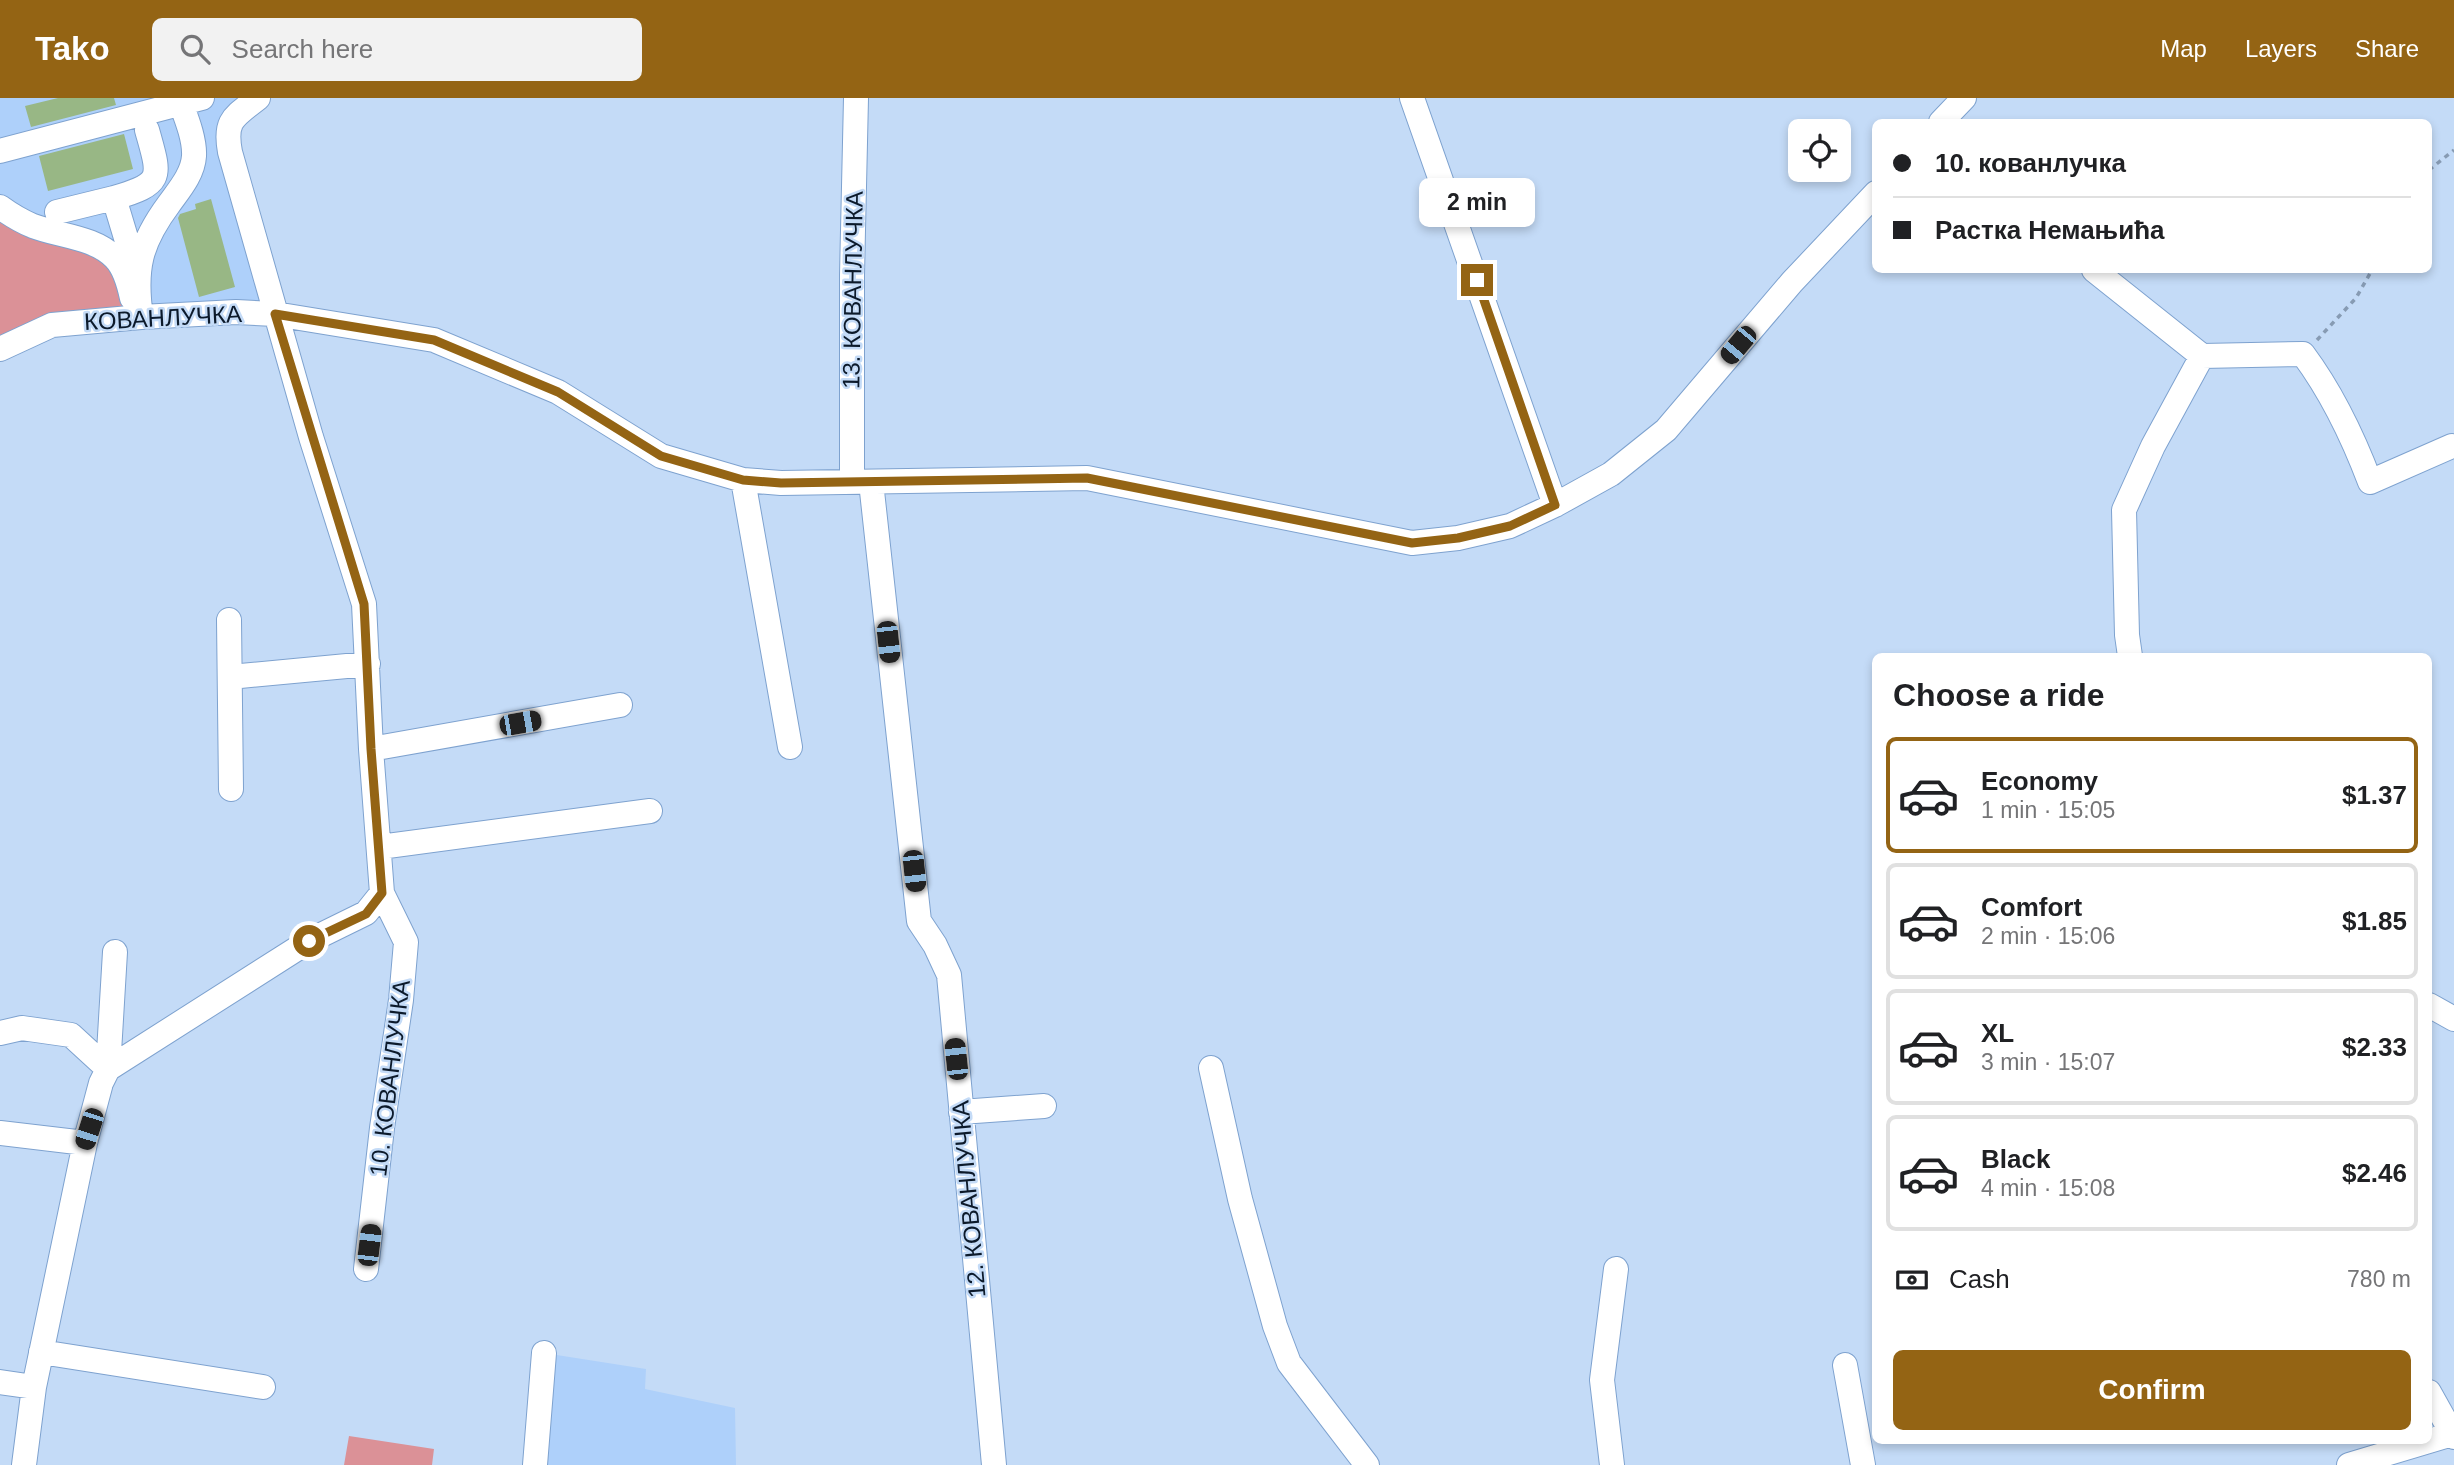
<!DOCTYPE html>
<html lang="en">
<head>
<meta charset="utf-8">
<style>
	:root { --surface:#fff; --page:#f2f2f2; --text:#202124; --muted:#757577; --line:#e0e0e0; --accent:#946414 }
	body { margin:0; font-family:Arial,sans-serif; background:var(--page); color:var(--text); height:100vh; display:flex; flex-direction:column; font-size:26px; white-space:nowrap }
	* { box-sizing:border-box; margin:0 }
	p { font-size:23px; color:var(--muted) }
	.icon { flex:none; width:38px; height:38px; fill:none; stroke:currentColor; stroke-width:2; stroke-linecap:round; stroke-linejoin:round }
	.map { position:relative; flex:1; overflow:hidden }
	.details { position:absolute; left:1872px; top:555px; width:560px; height:791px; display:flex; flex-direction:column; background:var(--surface); border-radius:10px; box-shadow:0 4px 10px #0003 }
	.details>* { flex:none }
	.hud { position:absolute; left:1872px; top:21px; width:560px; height:154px; border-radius:10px; box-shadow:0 4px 10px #0003; display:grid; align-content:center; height:154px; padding:0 21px; background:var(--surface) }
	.fabs { position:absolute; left:1788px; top:21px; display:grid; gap:14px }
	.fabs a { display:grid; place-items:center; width:63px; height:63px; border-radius:10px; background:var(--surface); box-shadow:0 4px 10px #0003; font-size:35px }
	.end { position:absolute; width:32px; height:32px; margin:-16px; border:9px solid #946414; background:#fff; box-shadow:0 0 0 4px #fff }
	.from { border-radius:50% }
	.bubble { position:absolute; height:49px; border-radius:10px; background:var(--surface); box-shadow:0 4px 10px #0003; font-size:23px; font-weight:600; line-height:49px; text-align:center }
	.car { position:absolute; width:21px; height:42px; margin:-21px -10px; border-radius:9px; box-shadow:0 0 5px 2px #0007; background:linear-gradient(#222 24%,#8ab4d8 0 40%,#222 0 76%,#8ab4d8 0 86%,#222 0) }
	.hud b { display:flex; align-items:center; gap:24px; height:66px; font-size:26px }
	.hud b+b { border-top:2px solid var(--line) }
	.hud i { width:18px; height:18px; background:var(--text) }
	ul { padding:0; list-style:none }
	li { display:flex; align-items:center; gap:21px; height:116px; margin:0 14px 10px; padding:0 7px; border:4px solid var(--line); border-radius:10px }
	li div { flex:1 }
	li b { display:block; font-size:26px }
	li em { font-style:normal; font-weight:600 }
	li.selected { border-color:var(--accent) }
	li>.icon { width:63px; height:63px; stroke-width:1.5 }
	h2 { padding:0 21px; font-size:32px; line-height:84px }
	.pay { display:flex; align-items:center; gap:18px; height:77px; padding:0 21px; font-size:26px }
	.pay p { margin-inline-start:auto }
	.cta { display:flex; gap:14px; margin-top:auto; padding:14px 21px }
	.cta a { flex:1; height:80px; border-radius:10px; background:var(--accent); color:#fff; font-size:28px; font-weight:600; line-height:80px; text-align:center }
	header { display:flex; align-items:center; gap:42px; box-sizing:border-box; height:98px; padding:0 35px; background:var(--accent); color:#fff }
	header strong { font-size:33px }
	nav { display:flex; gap:38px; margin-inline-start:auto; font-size:24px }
	.search { width:490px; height:63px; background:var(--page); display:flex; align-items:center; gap:18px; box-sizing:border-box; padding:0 24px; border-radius:10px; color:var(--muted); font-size:26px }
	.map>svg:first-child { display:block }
	.built { fill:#aed0fa }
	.green { fill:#db9197 }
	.building { fill:#98b785 }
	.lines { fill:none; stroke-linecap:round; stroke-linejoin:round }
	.minor-casing { stroke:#7ea2cf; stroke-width:26 }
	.path { stroke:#879bb3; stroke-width:3.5; stroke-dasharray:5 5; stroke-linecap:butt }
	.minor { stroke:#fff; stroke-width:24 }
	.route { stroke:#946414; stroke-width:9 }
	.labels { text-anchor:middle; stroke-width:5; stroke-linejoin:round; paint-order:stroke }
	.street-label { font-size:24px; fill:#0c1a2b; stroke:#c4dbf7 }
</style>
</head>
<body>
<header>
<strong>Tako</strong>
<div class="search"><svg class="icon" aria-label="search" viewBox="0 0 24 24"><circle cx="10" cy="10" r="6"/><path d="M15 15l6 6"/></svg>Search here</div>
<nav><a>Map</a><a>Layers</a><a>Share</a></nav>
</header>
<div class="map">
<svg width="2454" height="1367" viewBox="0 0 2454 1367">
	<rect width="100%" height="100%" fill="#c4dbf7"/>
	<path class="built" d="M0,0H258L232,20L275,216L141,219L0,251Z
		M544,1255L646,1271L645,1291L735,1310L736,1367H535Z"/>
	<path class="green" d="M0,109L105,152L134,219L0,251Z
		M349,1338L434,1351L432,1367H344Z"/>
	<path class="building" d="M58,0H114L116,7L31,29L25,8Z
		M124,36L133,71L48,93L39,58Z
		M211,101L235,189L199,199L178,120L180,116L196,111L195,106Z"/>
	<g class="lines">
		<g class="minor-casing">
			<path id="minor" d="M1412,0L1555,407
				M1941,24L1964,0
				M0,53L202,0
				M114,100C165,85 160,79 147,32
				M0,109C11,117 21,123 33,128C59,138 95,139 115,160C125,170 129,186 132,200
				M57,114L114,100L136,173
				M2094,172L2202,258L2153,348L2124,412L2127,537L2130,558
				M141,219C134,171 140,145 169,106C179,92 193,76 194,58C195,40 185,17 179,0
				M0,251L52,227L141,219L236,214L275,216L434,242L558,294L661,358L743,382L781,385L1087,380L1412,445L1458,440L1510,428L1555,407L1611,376L1666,332L1792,184L1876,95
				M2202,258L2303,256C2332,295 2353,339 2370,384L2452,348
				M743,382L790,649
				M852,384V177L856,0
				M871,384L919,823L935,847L949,877L994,1367
				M229,522L231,691
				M230,579L368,566
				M371,651L620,607
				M380,749L650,713
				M2429,907L2454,921
				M0,935L22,930L71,937L108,971
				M1211,970L1240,1101L1275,1228L1289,1265L1367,1367
				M108,971L115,854
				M961,1014L1044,1008
				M0,1035L85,1045
				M366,1171L382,1030L401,902L406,844L382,795
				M41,1254L263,1289
				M1845,1267L1863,1367
				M0,1284L34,1289
				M2429,1294L2454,1339
				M24,1367L34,1289L85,1045L101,985L108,971L309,843L366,815L382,795L371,651L364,506L311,339L230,54C224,22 234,19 258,0
				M535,1367L544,1255
				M1612,1367L1602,1282L1616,1171
				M2349,1367L2452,1336"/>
		</g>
		<path class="path" d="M2429,72L2454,52
			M2317,242L2356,200L2372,172"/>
		<use href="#minor" class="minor"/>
	</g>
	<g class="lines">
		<path class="route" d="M309,843L366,816L382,795L371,651L364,506L275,216L434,242L558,294L661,358L743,382L781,385L1087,380L1412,445L1458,440L1510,428L1555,407L1477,182"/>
	</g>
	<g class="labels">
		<g class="street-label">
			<text transform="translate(853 192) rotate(-89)" y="8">13. КОВАНЛУЧКА</text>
			<text transform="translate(163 220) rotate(-3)" y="8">КОВАНЛУЧКА</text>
			<text transform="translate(390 980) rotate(-83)" y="8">10. КОВАНЛУЧКА</text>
			<text transform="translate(969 1101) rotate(-95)" y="8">12. КОВАНЛУЧКА</text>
		</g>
	</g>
</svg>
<div class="fabs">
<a><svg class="icon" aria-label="locate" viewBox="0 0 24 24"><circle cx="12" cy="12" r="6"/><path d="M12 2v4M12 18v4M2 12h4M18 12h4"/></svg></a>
</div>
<i class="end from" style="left:309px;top:843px"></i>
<i class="end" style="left:1477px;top:182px"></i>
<div class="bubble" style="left:1419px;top:80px;width:116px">2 min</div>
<i class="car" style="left:1738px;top:247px;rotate:220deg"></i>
<i class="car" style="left:888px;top:544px;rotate:174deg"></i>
<i class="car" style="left:520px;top:625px;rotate:80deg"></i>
<i class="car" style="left:914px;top:773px;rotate:174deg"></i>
<i class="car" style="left:956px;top:961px;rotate:354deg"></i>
<i class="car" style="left:89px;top:1031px;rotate:198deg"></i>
<i class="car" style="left:369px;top:1147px;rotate:7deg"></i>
<div class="hud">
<b><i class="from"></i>10. кованлучка</b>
<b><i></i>Растка Немањића</b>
</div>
<section class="details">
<h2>Choose a ride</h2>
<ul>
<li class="selected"><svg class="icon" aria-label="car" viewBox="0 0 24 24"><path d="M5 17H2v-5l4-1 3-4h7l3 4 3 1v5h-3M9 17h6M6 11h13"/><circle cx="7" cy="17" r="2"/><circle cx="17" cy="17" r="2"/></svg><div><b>Economy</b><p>1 min · 15:05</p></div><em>$1.37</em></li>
<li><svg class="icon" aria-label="car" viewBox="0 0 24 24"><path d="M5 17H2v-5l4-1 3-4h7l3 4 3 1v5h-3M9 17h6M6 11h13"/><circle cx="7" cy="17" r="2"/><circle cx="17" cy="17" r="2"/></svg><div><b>Comfort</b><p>2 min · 15:06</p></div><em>$1.85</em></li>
<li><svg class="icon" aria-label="car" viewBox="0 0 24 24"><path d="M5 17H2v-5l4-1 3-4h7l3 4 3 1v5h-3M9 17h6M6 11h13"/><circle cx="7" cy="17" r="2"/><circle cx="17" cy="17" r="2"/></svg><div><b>XL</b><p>3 min · 15:07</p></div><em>$2.33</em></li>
<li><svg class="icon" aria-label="car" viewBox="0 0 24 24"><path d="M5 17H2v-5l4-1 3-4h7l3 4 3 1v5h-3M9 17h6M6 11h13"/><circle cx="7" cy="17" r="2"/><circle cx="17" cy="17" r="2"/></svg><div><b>Black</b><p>4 min · 15:08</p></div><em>$2.46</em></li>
</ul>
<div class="pay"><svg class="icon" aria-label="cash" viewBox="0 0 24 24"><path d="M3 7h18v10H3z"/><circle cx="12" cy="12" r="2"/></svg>Cash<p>780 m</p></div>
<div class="cta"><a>Confirm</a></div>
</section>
</div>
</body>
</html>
